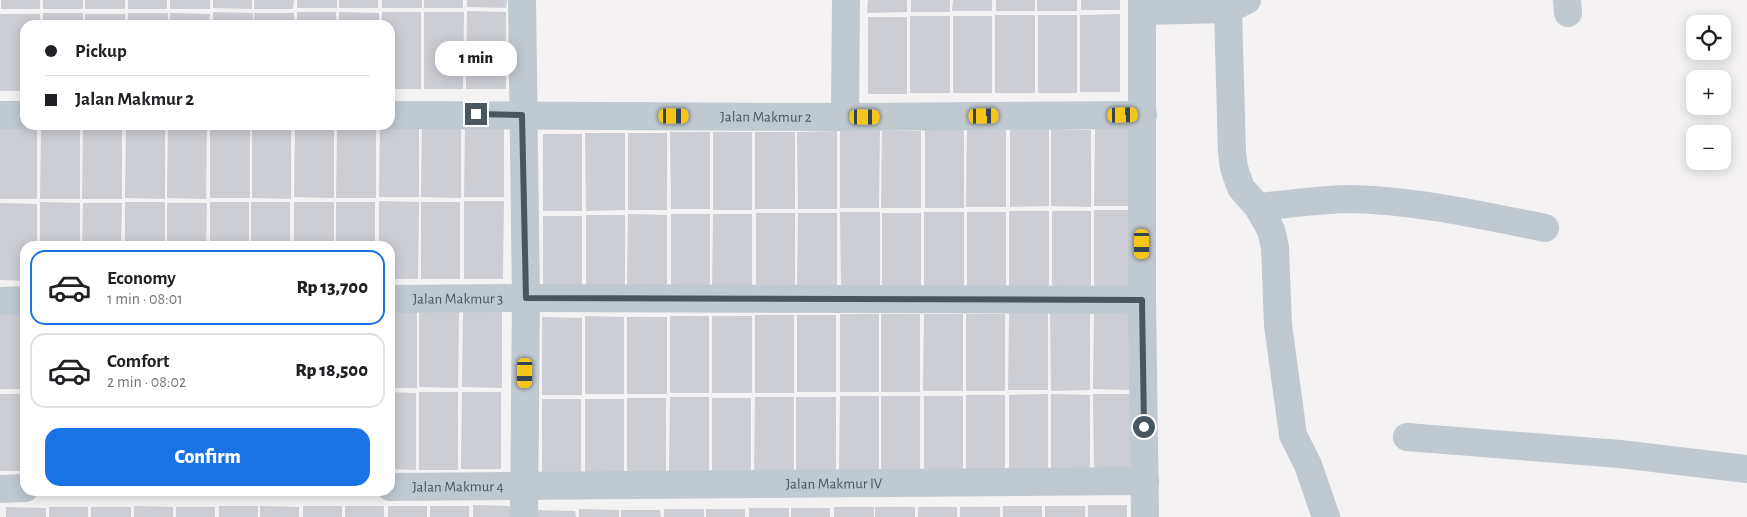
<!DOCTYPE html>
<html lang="en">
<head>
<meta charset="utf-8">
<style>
	:root { --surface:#fff; --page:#f2f2f2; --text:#202124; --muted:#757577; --line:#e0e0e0; --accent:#1a73e5 }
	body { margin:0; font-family:"Alegreya Sans",sans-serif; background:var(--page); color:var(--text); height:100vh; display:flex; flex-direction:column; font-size:19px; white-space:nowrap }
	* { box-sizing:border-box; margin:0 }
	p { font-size:16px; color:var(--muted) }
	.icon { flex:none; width:28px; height:28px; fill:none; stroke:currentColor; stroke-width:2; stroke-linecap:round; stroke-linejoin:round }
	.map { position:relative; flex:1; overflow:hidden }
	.panel { position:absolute; left:20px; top:241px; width:375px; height:255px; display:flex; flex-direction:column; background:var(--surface); border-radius:15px; box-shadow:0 2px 12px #0003 }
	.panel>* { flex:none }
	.guide { position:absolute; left:20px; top:20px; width:375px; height:110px; border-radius:15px; box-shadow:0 2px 12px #0003; display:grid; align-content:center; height:110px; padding:0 25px; background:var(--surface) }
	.buttons { position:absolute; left:1686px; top:15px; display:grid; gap:10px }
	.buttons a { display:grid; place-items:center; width:45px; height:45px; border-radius:10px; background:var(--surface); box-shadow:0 2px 12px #0003; font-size:25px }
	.end { position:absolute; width:22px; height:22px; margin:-11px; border:6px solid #49555f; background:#fff; box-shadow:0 0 0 2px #fff }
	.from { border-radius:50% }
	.bubble { position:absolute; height:35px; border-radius:15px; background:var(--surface); box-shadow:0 2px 12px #0003; font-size:16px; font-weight:800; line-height:35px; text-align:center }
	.car { position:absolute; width:15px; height:30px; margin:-15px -8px; border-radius:6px; box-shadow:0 0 4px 1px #0007; background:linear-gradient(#f5c518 24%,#345 0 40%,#f5c518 0 76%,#345 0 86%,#f5c518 0) }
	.guide b { display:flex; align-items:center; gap:18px; height:48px; font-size:19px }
	.guide b+b { border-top:1px solid var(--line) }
	.guide i { width:12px; height:12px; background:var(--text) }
	ul { padding:9px 0 0; list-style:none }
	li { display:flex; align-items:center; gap:15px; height:75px; margin:0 10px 8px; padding:0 15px; border:2px solid var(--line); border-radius:15px }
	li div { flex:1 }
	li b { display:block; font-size:19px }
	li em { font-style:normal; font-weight:800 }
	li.on { border-color:var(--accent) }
	li>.icon { width:45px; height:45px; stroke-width:1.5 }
	.button { display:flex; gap:10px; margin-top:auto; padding:10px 25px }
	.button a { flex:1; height:58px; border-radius:15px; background:var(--accent); color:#fff; font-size:20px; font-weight:800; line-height:58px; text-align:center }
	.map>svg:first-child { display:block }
	.building { fill:#ccced4 }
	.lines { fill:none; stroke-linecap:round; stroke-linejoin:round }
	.minor { stroke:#c0c9d0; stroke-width:28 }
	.route { stroke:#49555f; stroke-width:6 }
	.labels { text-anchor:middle; stroke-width:5; stroke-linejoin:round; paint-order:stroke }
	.street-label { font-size:15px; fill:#49555f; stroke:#fff }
</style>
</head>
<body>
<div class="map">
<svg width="1747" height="517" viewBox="0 0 1747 517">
	<rect width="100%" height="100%" fill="#f4f2f2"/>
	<path class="building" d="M1,0H40V9H1Z
		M43,0H83V9H43Z
		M85,0H125V9H85Z
		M128,0H167V9H128Z
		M170,0H210V9H170Z
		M213,0H252V9L213,8Z
		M254,0H294L293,9H254Z
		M297,0H337V8H297Z
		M339,0H378V8H339Z
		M382,0H422V8H382Z
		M424,0H463V8H424Z
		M467,0H507L506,8L467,7Z
		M868,0H907V12L867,13Z
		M911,0H950V12H911Z
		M953,0H992V11H952Z
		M996,0H1035V11H996Z
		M1037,0H1077V11H1037Z
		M1081,0H1120V10H1081Z
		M467,11L506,12V89H466Z
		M213,12L253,13V25H213Z
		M297,12H336V25H297Z
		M339,12L379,13V25H339Z
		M382,12H421V89H390V25H382Z
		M424,12H464L463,89H424Z
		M43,13H83V25H43Z
		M128,13H168V25H128Z
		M170,13L210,14L209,25H170Z
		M254,13H294V25H254Z
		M0,14H40V25H25V91H0Z
		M85,14H125V25H85Z
		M1120,14V92H1080V15Z
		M995,15H1035V93H995Z
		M1038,15H1077V93H1038Z
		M910,16H950V93H910Z
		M953,16H992V93H953Z
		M868,17H907V94H868Z
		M419,120V197H379L380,125H390Z
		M422,120H461V198L421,197Z
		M465,120H504V197H464Z
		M0,121L37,125V199H0Z
		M41,125H80V199H40Z
		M83,125H122V199H82Z
		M126,125H165V199L125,198Z
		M168,125H207L206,199L167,198Z
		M210,125H250V198H210Z
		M252,125H291V199L252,198Z
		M295,125H334V198L294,197Z
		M337,125H376V198H336Z
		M1095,128L1134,129V206H1094Z
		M1010,129H1049V206L1010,207Z
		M1051,129L1091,130V207L1051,206Z
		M925,130H964V208H925Z
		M967,130H1006V207H966Z
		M837,131V209H798L797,132Z
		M840,131H880L879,208H840Z
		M882,131H921V208H881Z
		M670,132H710V209H671Z
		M713,132H752V210H713Z
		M755,132H795V209H755Z
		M585,133H625V210L586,211Z
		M628,133H667V210H628Z
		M543,134H582V211H543Z
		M379,201L419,202L418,279H390V246H379Z
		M464,201H504L503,279H464Z
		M40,202L80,203V246H40Z
		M125,202H165V246H125Z
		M210,202H249V246H210Z
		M251,202H290V246H251Z
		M294,202H334V246H294Z
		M336,202H375V246H336Z
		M421,202H460V279H421Z
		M0,203L37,204V246H25V281L0,280Z
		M83,203H122L121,246H82Z
		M167,203H207L206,246H167Z
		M1094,210H1134V288H1094Z
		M1009,211H1049V289L1009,288Z
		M1052,211H1091V288L1052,289Z
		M840,212H880V290H841Z
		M924,212H964V289H924Z
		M967,212H1006V289H967Z
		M756,213H795V291H756Z
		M798,213H837V291L797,290Z
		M882,213H921V290H882Z
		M628,214L667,215V292H627Z
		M671,214H710V292H671Z
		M713,214H752V291H712Z
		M586,215H625V292H586Z
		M543,216H582V293H543Z
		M390,310H417V388H390Z
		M419,310L459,311L458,388L419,387Z
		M463,310H502V388L462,387Z
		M0,312H25V389H0Z
		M1094,312H1133V390L1093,389Z
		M1009,313H1048V390H1008Z
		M1050,313H1090V390L1051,391Z
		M840,314H879V392H840Z
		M881,314H920V392H881Z
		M924,314H963V391H923Z
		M966,314H1005V391H966Z
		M755,315H794V393H755Z
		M797,315H836V392H797Z
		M585,316L624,317V394H585Z
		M670,316H709V393H670Z
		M712,316H752V393H712Z
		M542,317L582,318V395H542Z
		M627,317H667V394H627Z
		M390,392L416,393V470L390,469Z
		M419,392H458V470H419Z
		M462,392H501V469H461Z
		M0,394H25V471H0Z
		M1048,394V472H1009V395Z
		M1051,394L1090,395V472H1051Z
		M1093,394H1133V471H1094Z
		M966,395H1005V473H966Z
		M840,396H879V474L839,473Z
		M881,396H920V474H881Z
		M924,396H963V473H924Z
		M670,397H709V475H669Z
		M755,397H794V474H754Z
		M796,397H836V475L796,474Z
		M627,398H666V475H627Z
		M712,398H751V475H712Z
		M542,399H581V477H542Z
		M585,399H624V476H585Z
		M473,505L512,506V517H473Z
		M1088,505H1127V517H1088Z
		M134,506L173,507V517H134Z
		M219,506H258V517H219Z
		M260,506L299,507V517H260Z
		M303,506H342V517H303Z
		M345,506H384V517H345Z
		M388,506H427V517H388Z
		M430,506H469V517H430Z
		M1003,506H1042V517H1003Z
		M1045,506H1085V517H1045Z
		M6,507L46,508V517H6Z
		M49,507H88V517H49Z
		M91,507H131V517H91Z
		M176,507H215V517H176Z
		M834,507H874V517H834Z
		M875,507H915V517H875Z
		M918,507H957V517H918Z
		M960,507H1000V517H960Z
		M749,508H789V517H749Z
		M791,508H830V517H791Z
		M579,509L619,510V517H579Z
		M664,509H704V517H664Z
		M706,509H745V517H706Z
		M536,510L575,511L576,517H536Z
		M621,510H660L661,517H621Z"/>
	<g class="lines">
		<g class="minor">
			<path d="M522,0L526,298L524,517"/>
			<path d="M1142,0V300L1145,517"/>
			<path d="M1567,0L1568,13"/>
			<path d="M1228,9L1232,153L1234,168L1241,188L1258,207L1271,230L1275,247L1278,325L1293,435L1308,465L1326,517"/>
			<path d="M1142,11L1228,9L1247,0"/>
			<path d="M0,115H25"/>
			<path id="s1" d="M390,115L845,117L1143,115"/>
			<path d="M845,117L846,0"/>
			<path d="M1258,207C1290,204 1322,199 1353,199C1418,201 1481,215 1545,228"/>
			<path id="s2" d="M390,299L526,298L1142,300"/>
			<path d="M0,301L25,300"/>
			<path d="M1407,437L1620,454L1747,469"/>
			<path id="s3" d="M390,487L1145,481"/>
			<path d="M0,489L25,488"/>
		</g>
	</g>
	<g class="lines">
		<path class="route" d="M476,114L522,115L526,298L1142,300L1144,427"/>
	</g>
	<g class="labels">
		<g class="street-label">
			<text dy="5" stroke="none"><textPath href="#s1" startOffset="376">Jalan Makmur 2</textPath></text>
			<text dy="5" stroke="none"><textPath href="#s2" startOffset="68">Jalan Makmur 3</textPath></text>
			<text dy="5" stroke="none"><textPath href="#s3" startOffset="444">Jalan Makmur IV</textPath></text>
			<text dy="5" stroke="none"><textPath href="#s3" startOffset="68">Jalan Makmur 4</textPath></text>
		</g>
	</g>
</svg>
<div class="buttons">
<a><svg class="icon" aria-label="locate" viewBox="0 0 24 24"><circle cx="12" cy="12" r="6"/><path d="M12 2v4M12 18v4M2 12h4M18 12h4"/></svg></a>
<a>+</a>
<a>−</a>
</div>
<i class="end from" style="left:1144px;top:427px"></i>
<i class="end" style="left:476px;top:114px"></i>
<div class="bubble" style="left:435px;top:41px;width:82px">1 min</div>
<i class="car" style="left:1123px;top:115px;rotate:89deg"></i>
<i class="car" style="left:674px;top:116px;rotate:90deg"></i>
<i class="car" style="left:984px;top:116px;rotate:89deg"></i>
<i class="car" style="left:865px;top:117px;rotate:90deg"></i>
<i class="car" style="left:1142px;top:244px;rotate:180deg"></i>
<i class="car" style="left:525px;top:373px;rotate:181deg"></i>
<div class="guide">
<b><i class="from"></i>Pickup</b>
<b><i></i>Jalan Makmur 2</b>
</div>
<section class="panel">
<ul>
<li class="on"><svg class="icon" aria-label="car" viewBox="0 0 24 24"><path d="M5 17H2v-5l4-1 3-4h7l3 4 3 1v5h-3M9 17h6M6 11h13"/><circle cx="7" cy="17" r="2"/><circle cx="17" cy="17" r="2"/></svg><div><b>Economy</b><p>1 min · 08:01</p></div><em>Rp 13,700</em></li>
<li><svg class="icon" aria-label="car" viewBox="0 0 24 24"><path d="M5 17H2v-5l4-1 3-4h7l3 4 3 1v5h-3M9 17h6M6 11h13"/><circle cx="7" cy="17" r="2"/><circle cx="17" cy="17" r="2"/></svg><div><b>Comfort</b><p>2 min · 08:02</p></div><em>Rp 18,500</em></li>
</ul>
<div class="button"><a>Confirm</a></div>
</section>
</div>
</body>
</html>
